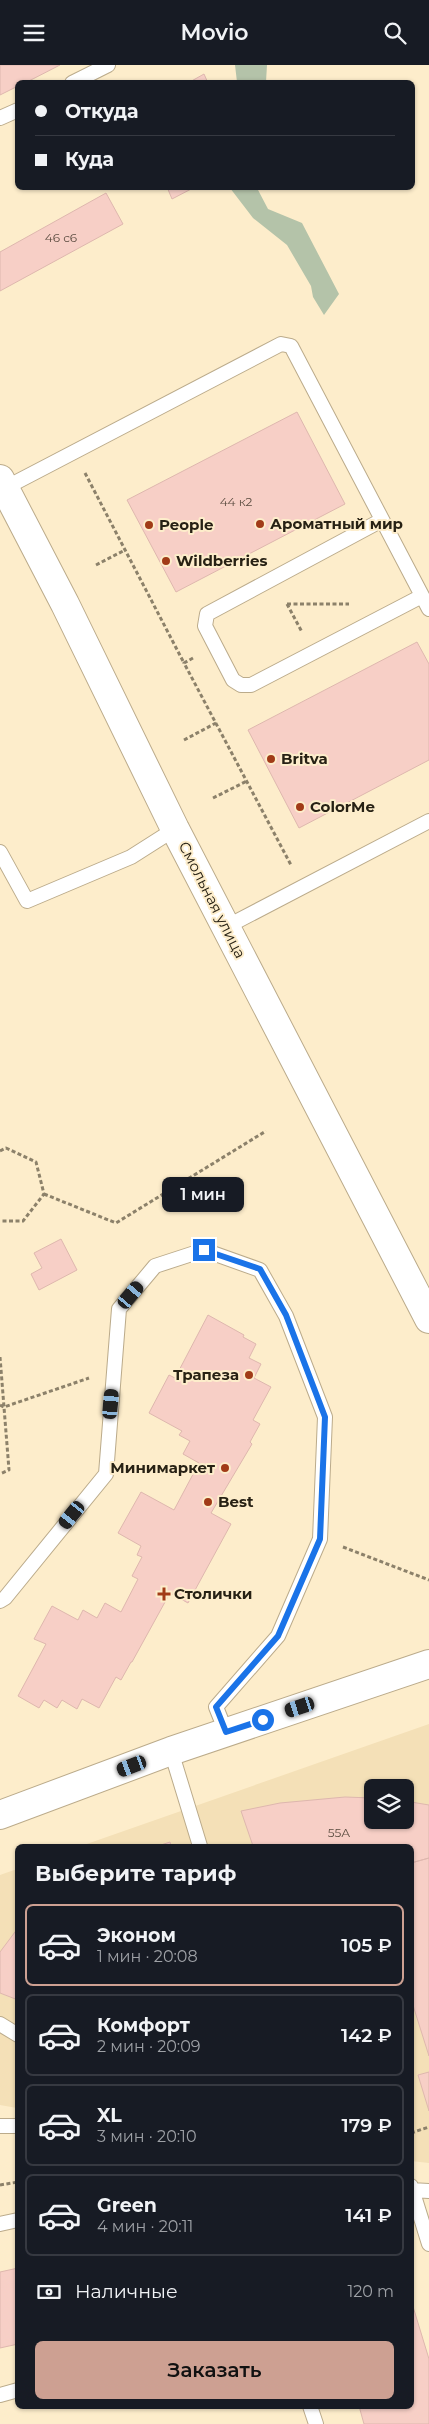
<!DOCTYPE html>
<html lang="ru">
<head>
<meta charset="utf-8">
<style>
	:root { --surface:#171b24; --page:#242831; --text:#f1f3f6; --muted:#9ea1a6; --line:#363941; --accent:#cda092 }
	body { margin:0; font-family:Montserrat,sans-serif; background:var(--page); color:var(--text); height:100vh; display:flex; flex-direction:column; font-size:19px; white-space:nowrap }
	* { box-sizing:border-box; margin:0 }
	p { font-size:16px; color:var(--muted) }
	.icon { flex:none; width:28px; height:28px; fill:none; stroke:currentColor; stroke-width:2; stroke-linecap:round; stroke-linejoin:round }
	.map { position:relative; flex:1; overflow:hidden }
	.drawer { position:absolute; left:15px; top:1779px; width:399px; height:565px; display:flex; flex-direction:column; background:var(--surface); border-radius:8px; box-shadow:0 1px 4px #0004 }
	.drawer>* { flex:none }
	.top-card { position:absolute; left:15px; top:15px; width:400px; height:110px; border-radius:8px; box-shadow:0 1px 4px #0004; display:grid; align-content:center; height:110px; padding:0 20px; background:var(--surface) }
	.buttons { position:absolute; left:364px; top:1714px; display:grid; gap:10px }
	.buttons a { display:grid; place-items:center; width:50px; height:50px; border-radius:8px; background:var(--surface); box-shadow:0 1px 4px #0004; font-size:25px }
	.end { position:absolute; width:22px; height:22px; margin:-11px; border:6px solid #1a73e8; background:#fff; box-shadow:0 0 0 2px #fff }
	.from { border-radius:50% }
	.bubble { position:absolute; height:35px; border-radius:8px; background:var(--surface); box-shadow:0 1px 4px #0004; font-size:16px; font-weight:600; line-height:35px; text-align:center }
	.car { position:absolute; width:15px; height:30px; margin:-15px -8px; border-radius:6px; box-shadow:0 0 4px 1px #0007; background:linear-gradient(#222 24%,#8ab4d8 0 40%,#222 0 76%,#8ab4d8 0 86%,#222 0) }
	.top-card b { display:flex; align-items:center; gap:18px; height:48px; font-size:19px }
	.top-card b+b { border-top:1px solid var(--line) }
	.top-card i { width:12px; height:12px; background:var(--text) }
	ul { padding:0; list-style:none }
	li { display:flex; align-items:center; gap:15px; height:82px; margin:0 10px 8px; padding:0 10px; border:2px solid var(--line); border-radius:8px }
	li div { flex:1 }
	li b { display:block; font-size:19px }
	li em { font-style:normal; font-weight:600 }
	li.selected { border-color:var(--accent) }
	li>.icon { width:45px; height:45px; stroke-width:1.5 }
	h2 { padding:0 20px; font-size:22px; line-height:60px }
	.pay { display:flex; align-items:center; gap:12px; height:55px; padding:0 20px; font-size:19px }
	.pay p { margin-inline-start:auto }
	.primary-button { display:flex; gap:10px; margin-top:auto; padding:10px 20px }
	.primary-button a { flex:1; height:58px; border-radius:8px; background:var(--accent); color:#111; font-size:20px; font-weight:600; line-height:58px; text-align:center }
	header { display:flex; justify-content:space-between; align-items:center; height:65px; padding:0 20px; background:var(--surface); font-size:22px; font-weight:600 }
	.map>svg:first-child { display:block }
	.built { fill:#f4e0b7; fill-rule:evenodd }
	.green { fill:#b4c3a9 }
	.building { fill:#f7cfc6; stroke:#deb7ae }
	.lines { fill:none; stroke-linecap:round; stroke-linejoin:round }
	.lane-casing { stroke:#bbab8b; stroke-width:16 }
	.street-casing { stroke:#bbab8b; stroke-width:30 }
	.secondary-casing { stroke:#bbab8b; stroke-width:30 }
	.path { stroke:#8c816a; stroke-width:3; stroke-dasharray:4 2.5; stroke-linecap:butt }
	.lane { stroke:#fff; stroke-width:14 }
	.street { stroke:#fff; stroke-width:28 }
	.secondary { stroke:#fff; stroke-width:28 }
	.route { stroke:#1a73e8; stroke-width:6 }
	.poi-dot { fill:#a13b17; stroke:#fdedcb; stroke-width:2 }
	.labels { text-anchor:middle; stroke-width:4; stroke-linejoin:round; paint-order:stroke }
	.number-label { font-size:12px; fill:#5b4c40 }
	.poi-label { font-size:15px; font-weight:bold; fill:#272114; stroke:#fdedcb; text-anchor:start }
	.street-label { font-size:15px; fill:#272114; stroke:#fdedcb }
</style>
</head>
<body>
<header><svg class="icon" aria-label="menu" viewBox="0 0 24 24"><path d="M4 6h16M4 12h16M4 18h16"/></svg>Movio<svg class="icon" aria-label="search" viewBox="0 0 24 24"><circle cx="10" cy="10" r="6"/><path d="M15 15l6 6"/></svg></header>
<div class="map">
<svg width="429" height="2359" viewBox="0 0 429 2359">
	<rect width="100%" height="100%" fill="#fdedcb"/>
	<path class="built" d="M429,1659V2098L411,2096V1781H81ZM372,1722H405V1755H372Z
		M17,1804V2043L0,2040V1810Z"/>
	<path class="green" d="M235,0H267L266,17H237Z
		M230,123H257L268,144L302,158L339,229L324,250L313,232L311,221L287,180L253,153Z"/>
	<path class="building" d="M0,0H60L25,18H18V21L0,30Z
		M204,9L208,18H188Z
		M167,122H195L172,134Z
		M106,128L123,159L0,226V187Z
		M297,347L345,439L176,527L127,435Z
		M417,577L429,599V695L299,763L248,665Z
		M61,1174L77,1205L39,1225L31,1209L42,1203L34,1188Z
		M208,1250L244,1270L243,1272L256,1279L249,1293L261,1299L254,1313L271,1322L253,1355L260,1359L250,1377L252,1379L211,1448L231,1459L188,1538L170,1528L132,1597H131L121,1615L116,1612L99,1643L82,1634L77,1644L62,1635L57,1643L44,1635L39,1643L18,1631L46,1579L34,1574L52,1541L78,1555L83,1545L97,1553L105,1538L121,1547L138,1514L132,1511L142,1492L137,1490L141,1481L118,1468L141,1427L174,1445L199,1398L183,1389L190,1376L179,1370L182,1366L149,1348L169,1310L175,1313Z
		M345,1732L372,1733V1755H405V1736L429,1740V1793L411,1798V1781H253L241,1746L280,1738Z
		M170,1777L171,1781H158Z
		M429,1793V1991L411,1934V1798Z
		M18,1863V1935L0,1928V1887Z
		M429,2007V2046L418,2010Z
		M18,2203V2279L0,2283V2207Z
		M411,2235L429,2294V2359H364L359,2341H411Z"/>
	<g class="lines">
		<g class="lane-casing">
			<path id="lane" d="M72,18L108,0
				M0,53L18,45
				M5,423L281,279L291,281L429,544
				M382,455L207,549L205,561L233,615L241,620H251L422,531
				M0,787L27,836L131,792L175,764
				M226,862L429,756
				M0,1536L5,1533L106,1409L119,1244L155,1201L204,1185L260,1205L286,1251L325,1352L320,1474L278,1571L216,1642L226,1667
				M171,1686L200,1781
				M0,1959L18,1970
				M0,2061H18
				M411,2121L429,2179
				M411,2125L429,2126
				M0,2159L18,2155
				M0,2330L18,2325
				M310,2341L316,2359"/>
		</g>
		<g class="street-casing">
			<path id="street" d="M0,1750L171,1686L429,1599"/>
		</g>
		<g class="secondary-casing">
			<path id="secondary" d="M0,414L65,539L175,764L429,1254"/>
		</g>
		<path class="path" d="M85,408L184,598
			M96,500L125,485
			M287,539H349
			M287,539L302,567
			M193,593L184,598L291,800
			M184,675L216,658
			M213,733L247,716
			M0,1086L6,1083L36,1097L44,1129L23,1156H0
			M44,1129L116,1158L266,1066
			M0,1292L9,1405L0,1409
			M0,1340L4,1342L89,1313
			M343,1482L429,1515
			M411,2068L429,2062
			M0,2120L18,2117"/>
		<use href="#lane" class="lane"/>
		<use href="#street" class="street"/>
		<use href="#secondary" class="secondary"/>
	</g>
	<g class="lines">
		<path class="route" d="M204,1185L260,1204L286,1250L325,1352L320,1474L278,1571L216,1642L226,1667L263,1655"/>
	</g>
	<g class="poi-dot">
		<circle cx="260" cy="459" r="5"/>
		<circle cx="149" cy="460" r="5"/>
		<circle cx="166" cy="496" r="5"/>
		<circle cx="271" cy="694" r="5"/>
		<circle cx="300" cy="742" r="5"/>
		<circle cx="249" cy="1310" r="5"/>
		<circle cx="225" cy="1403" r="5"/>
		<circle cx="208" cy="1437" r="5"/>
		<path d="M161.5 1521.5h5v5h5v5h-5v5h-5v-5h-5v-5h5z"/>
	</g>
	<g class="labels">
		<g class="number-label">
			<text x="61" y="177">46 с6</text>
			<text x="236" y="441">44 к2</text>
			<text x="339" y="1772">55А</text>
		</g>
		<g class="poi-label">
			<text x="270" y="464">Ароматный мир</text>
			<text x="159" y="465">People</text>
			<text x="176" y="501">Wildberries</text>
			<text x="281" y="699">Britva</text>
			<text x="310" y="747">ColorMe</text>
			<text x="239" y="1315" text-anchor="end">Трапеза</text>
			<text x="215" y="1408" text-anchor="end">Минимаркет</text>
			<text x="218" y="1442">Best</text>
			<text x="174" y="1534">Столички</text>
		</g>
		<g class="street-label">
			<text transform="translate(212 835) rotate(63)" y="5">Смольная улица</text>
		</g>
	</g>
</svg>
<div class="buttons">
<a><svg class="icon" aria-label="layers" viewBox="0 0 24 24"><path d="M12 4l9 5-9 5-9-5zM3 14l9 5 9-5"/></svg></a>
</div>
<i class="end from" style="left:263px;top:1655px"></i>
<i class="end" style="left:204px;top:1185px"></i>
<div class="bubble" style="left:162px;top:1112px;width:82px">1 мин</div>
<i class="car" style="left:131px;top:1230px;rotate:40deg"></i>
<i class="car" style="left:111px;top:1339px;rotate:5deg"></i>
<i class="car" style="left:72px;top:1450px;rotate:219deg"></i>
<i class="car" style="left:300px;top:1642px;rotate:252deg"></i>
<i class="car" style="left:132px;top:1701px;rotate:249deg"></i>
<div class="top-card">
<b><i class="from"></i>Откуда</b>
<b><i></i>Куда</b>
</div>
<section class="drawer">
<h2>Выберите тариф</h2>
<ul>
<li class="selected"><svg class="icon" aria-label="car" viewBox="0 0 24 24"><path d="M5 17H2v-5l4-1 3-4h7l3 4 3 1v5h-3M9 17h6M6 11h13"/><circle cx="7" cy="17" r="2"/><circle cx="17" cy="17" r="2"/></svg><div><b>Эконом</b><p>1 мин · 20:08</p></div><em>105 ₽</em></li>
<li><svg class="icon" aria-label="car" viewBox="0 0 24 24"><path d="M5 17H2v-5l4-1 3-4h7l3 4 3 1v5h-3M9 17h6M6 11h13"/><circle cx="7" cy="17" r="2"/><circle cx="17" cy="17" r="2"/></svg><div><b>Комфорт</b><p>2 мин · 20:09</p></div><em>142 ₽</em></li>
<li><svg class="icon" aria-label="car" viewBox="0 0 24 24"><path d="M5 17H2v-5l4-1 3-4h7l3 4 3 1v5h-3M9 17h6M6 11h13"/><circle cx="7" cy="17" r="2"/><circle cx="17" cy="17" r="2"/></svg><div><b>XL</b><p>3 мин · 20:10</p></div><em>179 ₽</em></li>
<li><svg class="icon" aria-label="car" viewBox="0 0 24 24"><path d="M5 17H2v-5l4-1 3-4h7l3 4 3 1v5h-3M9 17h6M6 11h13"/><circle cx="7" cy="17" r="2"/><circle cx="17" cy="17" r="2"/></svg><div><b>Green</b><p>4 мин · 20:11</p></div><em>141 ₽</em></li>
</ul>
<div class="pay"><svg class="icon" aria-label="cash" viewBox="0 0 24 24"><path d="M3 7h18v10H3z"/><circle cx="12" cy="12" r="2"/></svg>Наличные<p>120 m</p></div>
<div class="primary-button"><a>Заказать</a></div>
</section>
</div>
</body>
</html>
